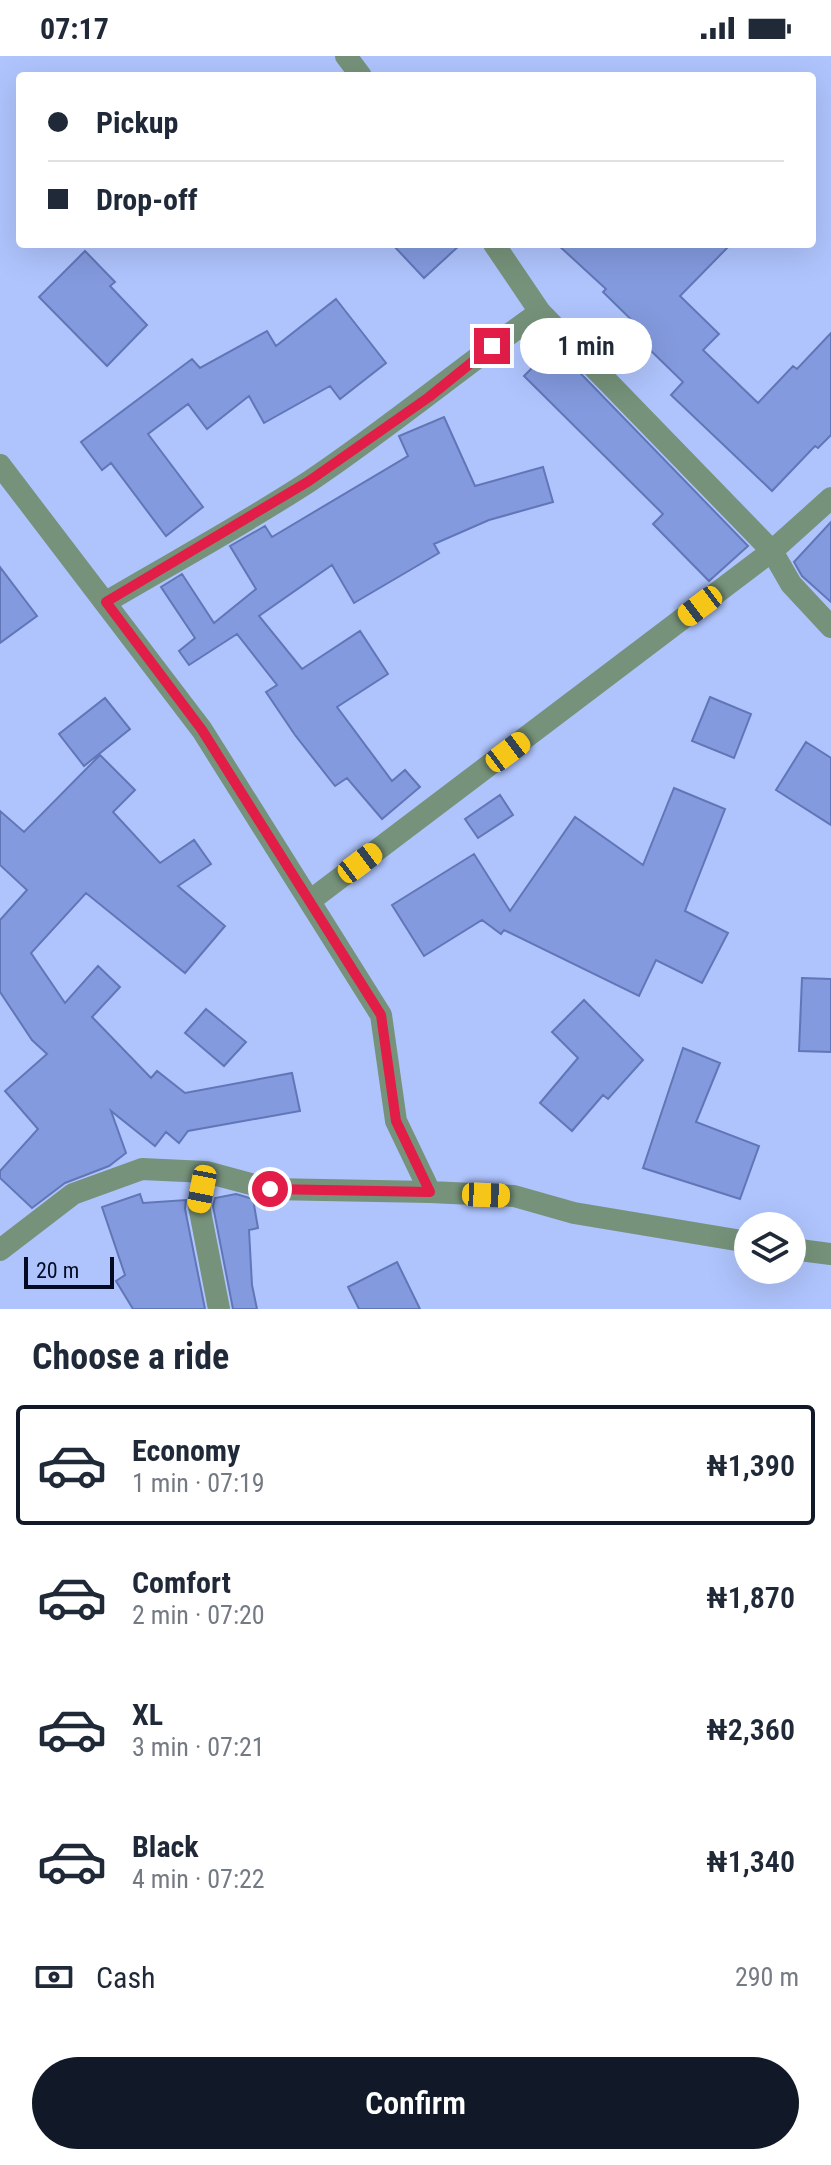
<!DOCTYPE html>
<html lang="en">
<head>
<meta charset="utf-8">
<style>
	:root { --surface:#fff; --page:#f6f6f7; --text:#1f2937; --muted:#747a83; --line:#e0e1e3; --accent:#111827 }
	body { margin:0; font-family:"Roboto Condensed",sans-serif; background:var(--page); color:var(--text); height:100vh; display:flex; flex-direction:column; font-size:30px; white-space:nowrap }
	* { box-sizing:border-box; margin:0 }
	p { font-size:26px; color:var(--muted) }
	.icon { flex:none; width:44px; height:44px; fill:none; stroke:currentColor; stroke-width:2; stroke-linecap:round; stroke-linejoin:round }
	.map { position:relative; height:1253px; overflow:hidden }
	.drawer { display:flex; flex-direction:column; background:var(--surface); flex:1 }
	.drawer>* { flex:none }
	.top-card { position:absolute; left:16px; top:16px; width:800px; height:176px; border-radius:8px; box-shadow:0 8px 32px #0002; display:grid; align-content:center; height:176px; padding:0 32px; background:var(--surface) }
	.fabs { position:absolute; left:734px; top:1156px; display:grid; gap:16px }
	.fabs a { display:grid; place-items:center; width:72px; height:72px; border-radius:50%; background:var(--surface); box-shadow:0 8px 32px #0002; font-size:40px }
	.scale { position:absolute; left:24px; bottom:20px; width:90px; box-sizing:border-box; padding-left:8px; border:4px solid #050a23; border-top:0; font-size:22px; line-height:28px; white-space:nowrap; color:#050a23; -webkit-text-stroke:6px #afc4fd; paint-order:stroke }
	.end { position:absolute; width:36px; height:36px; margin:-18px; border:10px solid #e11d48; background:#fff; box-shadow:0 0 0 4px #fff }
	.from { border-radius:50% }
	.bubble { position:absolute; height:56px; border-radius:28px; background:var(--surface); box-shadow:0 8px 32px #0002; font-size:26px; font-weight:600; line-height:56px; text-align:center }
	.car { position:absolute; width:24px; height:48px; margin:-24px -12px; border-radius:10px; box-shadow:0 0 6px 2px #0007; background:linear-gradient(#f5c518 24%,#345 0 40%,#f5c518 0 76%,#345 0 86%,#f5c518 0) }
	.top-card b { display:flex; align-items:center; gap:28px; height:76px; font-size:30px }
	.top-card b+b { border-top:2px solid var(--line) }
	.top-card i { width:20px; height:20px; background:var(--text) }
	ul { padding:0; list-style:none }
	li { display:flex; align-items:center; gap:24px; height:120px; margin:0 16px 12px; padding:0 16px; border:4px solid transparent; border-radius:8px }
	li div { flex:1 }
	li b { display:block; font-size:30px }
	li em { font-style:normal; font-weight:600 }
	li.current { border-color:var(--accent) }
	li>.icon { width:72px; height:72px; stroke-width:1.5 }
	h2 { padding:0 32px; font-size:36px; line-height:96px }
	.pay { display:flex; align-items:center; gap:20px; height:88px; padding:0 32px; font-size:30px }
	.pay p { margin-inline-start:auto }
	.button { display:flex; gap:16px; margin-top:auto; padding:16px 32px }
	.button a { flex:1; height:92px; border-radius:48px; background:var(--accent); color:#fff; font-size:32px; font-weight:600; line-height:92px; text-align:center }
	.status { display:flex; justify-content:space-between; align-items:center; height:56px; padding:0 40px; background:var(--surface); direction:ltr }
	.status svg { height:22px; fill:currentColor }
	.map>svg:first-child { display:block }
	.building { fill:#839ade; stroke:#6076b7; stroke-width:2 }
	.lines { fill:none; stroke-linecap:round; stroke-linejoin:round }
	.minor { stroke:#76927a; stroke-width:22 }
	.tertiary { stroke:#76927a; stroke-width:22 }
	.route { stroke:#e11d48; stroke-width:10 }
</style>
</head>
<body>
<div class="status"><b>07:17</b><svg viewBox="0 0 49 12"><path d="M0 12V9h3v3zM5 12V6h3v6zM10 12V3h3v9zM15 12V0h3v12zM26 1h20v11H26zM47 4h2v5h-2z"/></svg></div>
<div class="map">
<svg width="831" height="1253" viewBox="0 0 831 1253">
	<rect width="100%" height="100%" fill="#afc4fd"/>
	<path class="building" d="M392,188H461L424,222Z
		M557,188H731L680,240L719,278L703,294L758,347L793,310L797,313L831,277V379L818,392L815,390L772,435L671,339L683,326L644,288L650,282L603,236L606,233Z
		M85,195L115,226L110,230L147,269L107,310L39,241Z
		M336,243L386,307L340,343L330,330L264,367L249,340L207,373L188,348L148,378L203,451L166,480L111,407L102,414L81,386L192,303L200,312L267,275L276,290Z
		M554,290L748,490L709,525L653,468L663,458L524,320Z
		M444,361L475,430L543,411L553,446L489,464L434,488L439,497L354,547L332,509L259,560L302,613L360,575L388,618L337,651L392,725L405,714L420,731L382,763L347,722L335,730L295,679L266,636L277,629L237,578L189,609L179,595L195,582L161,531L182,518L214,567L256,533L230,490L265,470L272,481L408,400L399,380Z
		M831,466V546L802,520L794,506Z
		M0,511L37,560L0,587Z
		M710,641L751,658L734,702L692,685Z
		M105,642L130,673L84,710L59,678Z
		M806,686L831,702V769L776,734Z
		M100,699L135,734L113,756L160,807L194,784L211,808L178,830L225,870L185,917L86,837L31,897L65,947L98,910L120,931L92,961L151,1022L157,1015L185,1037L292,1017L300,1055L188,1075L179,1087L166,1076L155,1090L111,1055L126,1097L109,1110L65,1127L32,1152L0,1122V1115L38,1073L5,1035L47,998L32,984L0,936V864L27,834L0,809V755L24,776Z
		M674,732L725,753L685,855L728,877L702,927L656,904L639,940L504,874L501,878L482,864L424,900L392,849L474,798L510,855L575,761L643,809Z
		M500,739L513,759L478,782L465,763Z
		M802,922L831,923V996L799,995Z
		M584,944L643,1004L608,1043L603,1039L572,1075L540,1047L578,1002L552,976Z
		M206,953L246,986L224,1010L185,977Z
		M683,992L720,1007L696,1066L759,1090L740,1143L643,1112Z
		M140,1138L143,1147L186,1144L185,1153L205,1253H133L116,1225L125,1219L102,1151Z
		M236,1138L253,1143L258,1172L249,1174L252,1229L257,1253H233L213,1150L215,1142Z
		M397,1206L420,1253H359L348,1231Z"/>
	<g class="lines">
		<path class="minor" d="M346,0L361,20
			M540,256L772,495L831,442
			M106,546C174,506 244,468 310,425C389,372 462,311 540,256L494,188
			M311,844L772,495L791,528L831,571
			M206,1116L199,1150L219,1253
			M0,1194L73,1138L142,1113L206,1116L270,1133L430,1136"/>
		<path class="tertiary" d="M0,409L202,674L381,959L396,1065L430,1136L514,1140L574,1157L748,1186
			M792,1193L831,1198"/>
	</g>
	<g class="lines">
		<path class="route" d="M270,1133L430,1136L396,1065L381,959L202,674L106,546L309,425L429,341L492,290"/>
	</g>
</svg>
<div class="fabs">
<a><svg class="icon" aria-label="layers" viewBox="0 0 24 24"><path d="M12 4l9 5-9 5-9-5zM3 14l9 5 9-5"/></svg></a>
</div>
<div class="scale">20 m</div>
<i class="end from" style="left:270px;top:1133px"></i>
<i class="end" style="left:492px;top:290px"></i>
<div class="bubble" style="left:520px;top:262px;width:132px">1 min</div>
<i class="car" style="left:700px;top:550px;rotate:233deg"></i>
<i class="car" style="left:508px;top:696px;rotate:53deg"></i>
<i class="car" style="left:360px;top:807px;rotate:53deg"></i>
<i class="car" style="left:202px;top:1133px;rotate:191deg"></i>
<i class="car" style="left:486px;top:1139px;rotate:92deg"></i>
<div class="top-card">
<b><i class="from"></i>Pickup</b>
<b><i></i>Drop-off</b>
</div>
</div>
<section class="drawer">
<h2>Choose a ride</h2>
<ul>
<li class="current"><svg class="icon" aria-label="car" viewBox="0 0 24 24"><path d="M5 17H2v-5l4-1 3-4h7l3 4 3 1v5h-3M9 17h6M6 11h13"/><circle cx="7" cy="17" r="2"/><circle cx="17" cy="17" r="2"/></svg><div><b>Economy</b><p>1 min · 07:19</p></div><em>₦1,390</em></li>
<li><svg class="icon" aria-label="car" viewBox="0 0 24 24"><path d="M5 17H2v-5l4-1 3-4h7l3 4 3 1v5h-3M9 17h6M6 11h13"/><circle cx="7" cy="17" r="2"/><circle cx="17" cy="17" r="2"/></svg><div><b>Comfort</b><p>2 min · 07:20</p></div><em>₦1,870</em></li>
<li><svg class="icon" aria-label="car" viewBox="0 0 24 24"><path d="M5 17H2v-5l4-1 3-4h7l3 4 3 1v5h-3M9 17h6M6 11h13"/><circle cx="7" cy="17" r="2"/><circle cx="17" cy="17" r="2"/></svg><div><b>XL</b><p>3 min · 07:21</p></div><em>₦2,360</em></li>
<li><svg class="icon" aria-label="car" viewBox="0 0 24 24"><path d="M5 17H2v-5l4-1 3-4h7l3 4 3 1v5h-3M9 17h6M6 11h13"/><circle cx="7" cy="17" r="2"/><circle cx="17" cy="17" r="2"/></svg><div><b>Black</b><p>4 min · 07:22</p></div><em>₦1,340</em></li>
</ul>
<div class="pay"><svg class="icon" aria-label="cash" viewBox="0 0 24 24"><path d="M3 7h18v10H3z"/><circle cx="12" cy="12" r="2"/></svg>Cash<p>290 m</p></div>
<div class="button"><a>Confirm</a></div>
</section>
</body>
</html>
